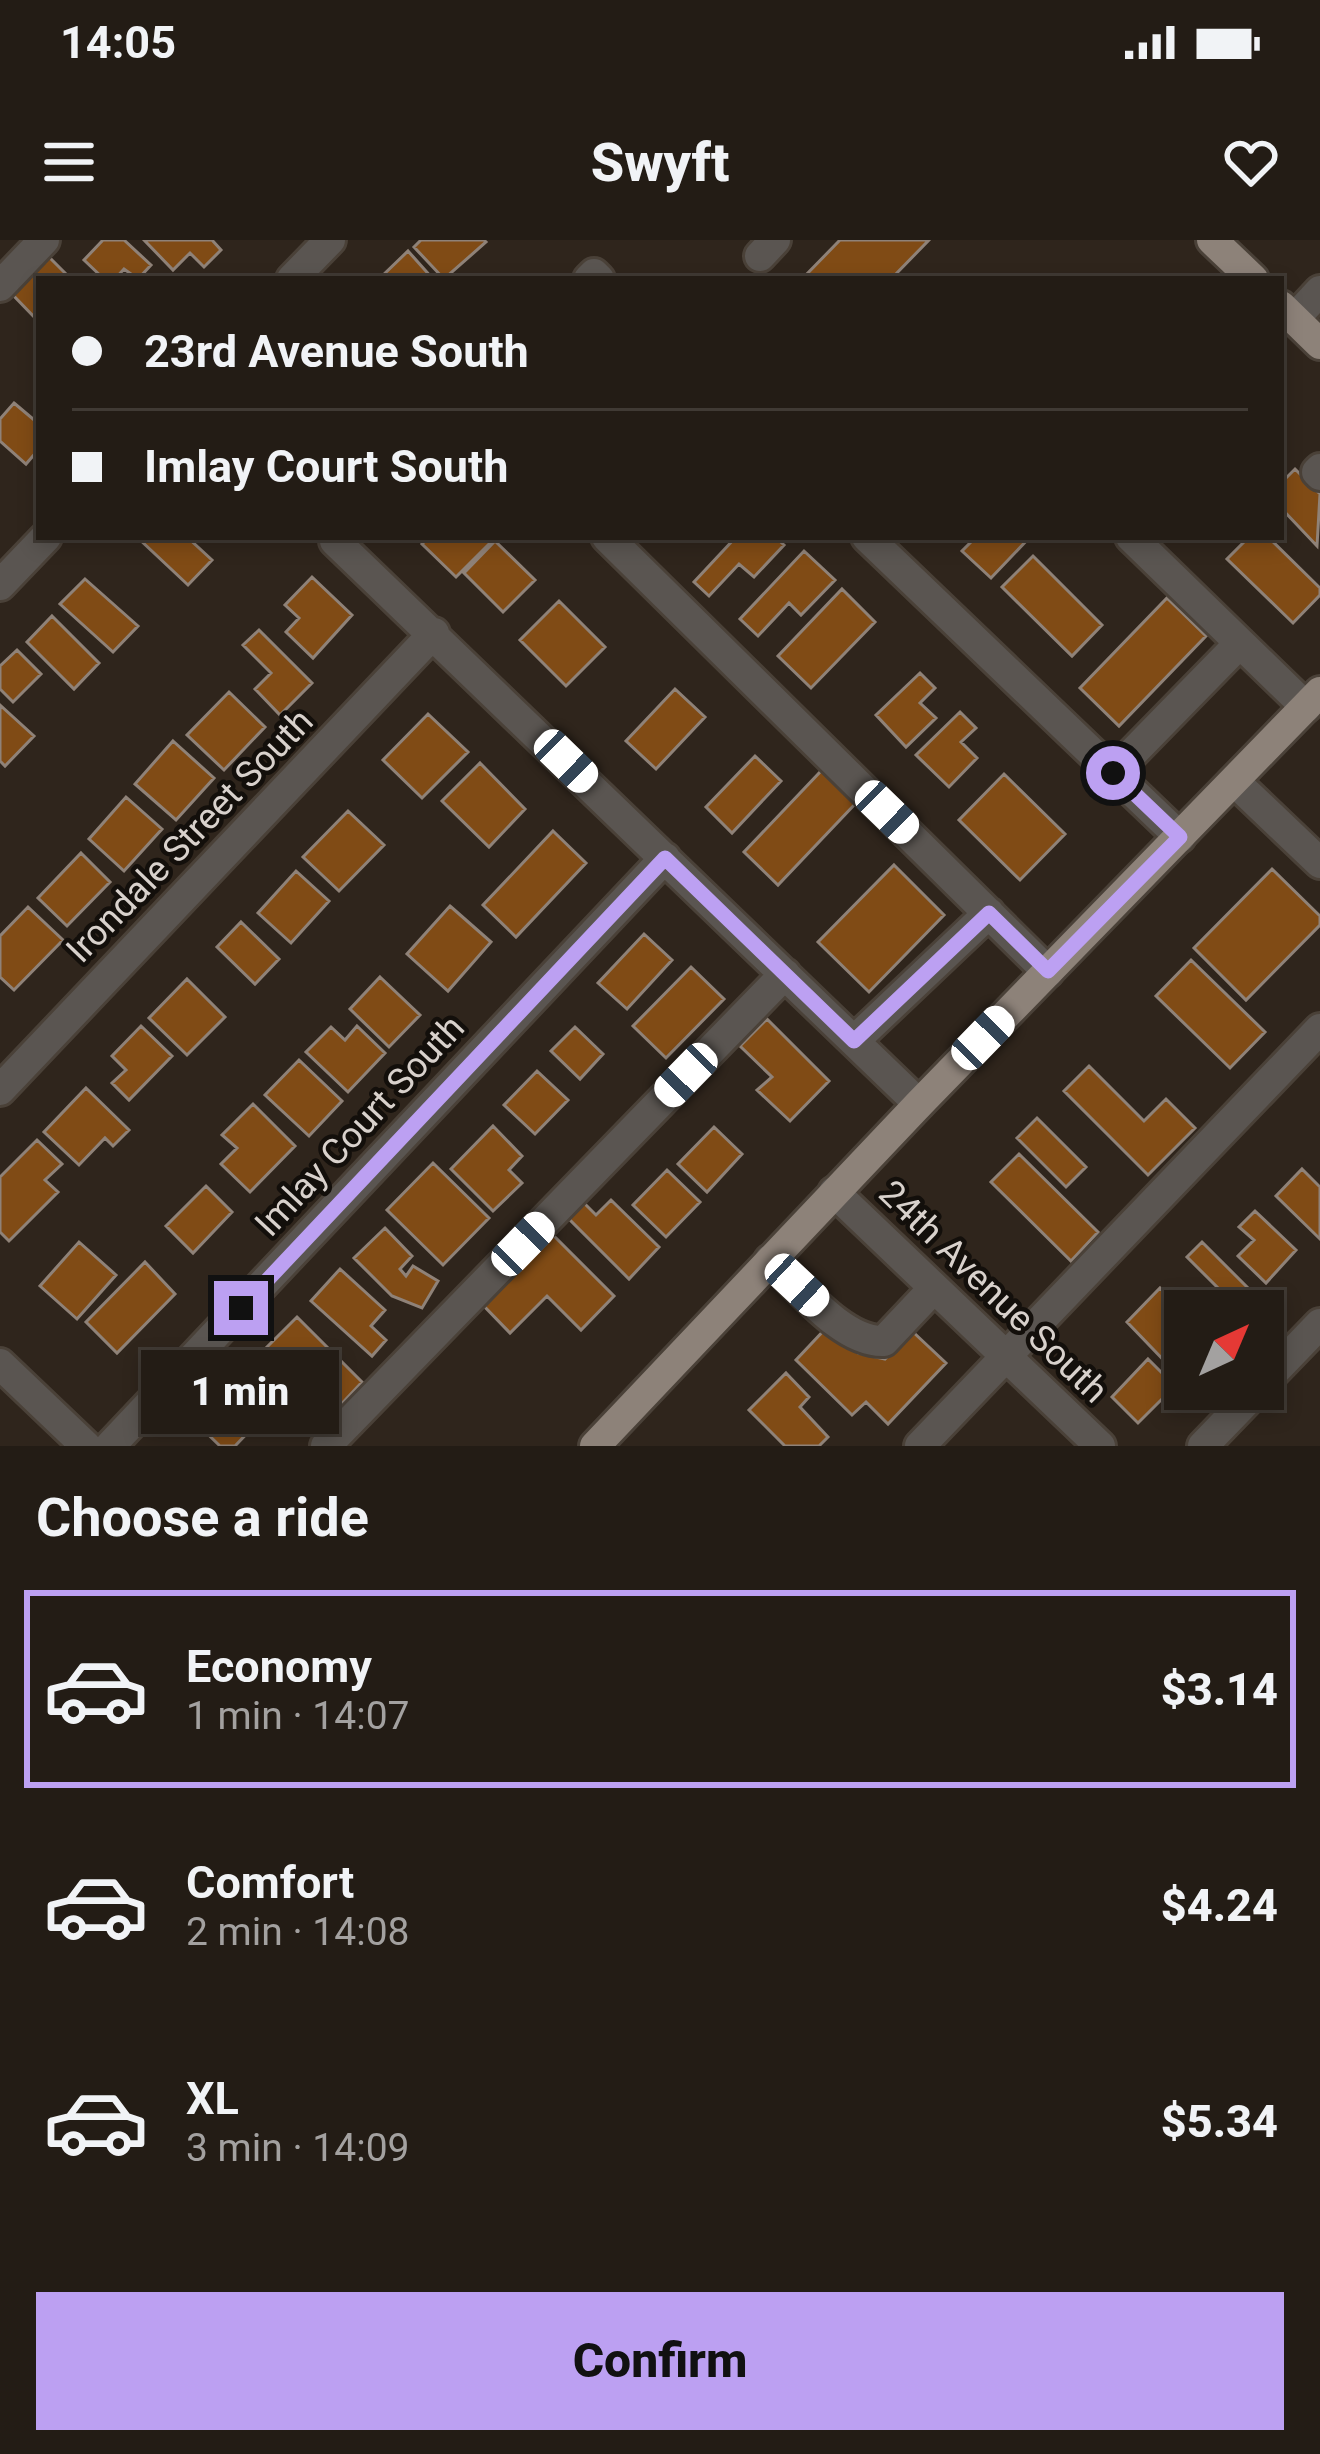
<!DOCTYPE html>
<html lang="en">
<head>
<meta charset="utf-8">
<style>
	:root { --surface:#231c15; --page:#2b251e; --text:#f1f3f6; --muted:#a3a1a0; --line:#403a34; --accent:#bca0f2 }
	body { margin:0; font-family:Roboto,sans-serif; background:var(--page); color:var(--text); height:100vh; display:flex; flex-direction:column; font-size:45px; white-space:nowrap }
	* { box-sizing:border-box; margin:0 }
	p { font-size:39px; color:var(--muted) }
	.icon { flex:none; width:66px; height:66px; fill:none; stroke:currentColor; stroke-width:2; stroke-linecap:round; stroke-linejoin:round }
	.map { position:relative; height:1206px; overflow:hidden }
	.details { display:flex; flex-direction:column; background:var(--surface); flex:1 }
	.details>* { flex:none }
	.top-card { position:absolute; left:36px; top:36px; width:1248px; height:264px; border-radius:0px; box-shadow:0 6px 18px #0003,0 0 0 3px var(--line); display:grid; align-content:center; height:264px; padding:0 36px; background:var(--surface) }
	.needle { width:78px; rotate:44deg }
	.fabs { position:absolute; left:1164px; top:1050px; display:grid; gap:24px }
	.fabs a { display:grid; place-items:center; width:120px; height:120px; border-radius:0px; background:var(--surface); box-shadow:0 6px 18px #0003,0 0 0 3px var(--line); font-size:60px }
	.end { position:absolute; width:54px; height:54px; margin:-27px; border:15px solid #bca0f2; background:#111; box-shadow:0 0 0 6px #111 }
	.from { border-radius:50% }
	.bubble { position:absolute; height:84px; border-radius:0px; background:var(--surface); box-shadow:0 6px 18px #0003,0 0 0 3px var(--line); font-size:39px; font-weight:800; line-height:84px; text-align:center }
	.car { position:absolute; width:36px; height:72px; margin:-36px -18px; border-radius:15px; box-shadow:0 0 9px 3px #0007; background:linear-gradient(#fff 24%,#345 0 40%,#fff 0 76%,#345 0 86%,#fff 0) }
	.top-card b { display:flex; align-items:center; gap:42px; height:114px; font-size:45px }
	.top-card b+b { border-top:3px solid var(--line) }
	.top-card i { width:30px; height:30px; background:var(--text) }
	ul { padding:0; list-style:none }
	li { display:flex; align-items:center; gap:36px; height:198px; margin:0 24px 18px; padding:0 12px; border:6px solid transparent; border-radius:0px }
	li div { flex:1 }
	li b { display:block; font-size:45px }
	li em { font-style:normal; font-weight:800 }
	li.selected { border-color:var(--accent) }
	li>.icon { width:108px; height:108px; stroke-width:1.5 }
	h2 { padding:0 36px; font-size:54px; line-height:144px }
	.cta { display:flex; gap:24px; margin-top:auto; padding:24px 36px }
	.cta a { flex:1; height:138px; border-radius:0px; background:var(--accent); color:#111; font-size:48px; font-weight:800; line-height:138px; text-align:center }
	.status { display:flex; justify-content:space-between; align-items:center; height:84px; padding:0 60px; background:var(--surface); direction:ltr }
	.status svg { height:33px; fill:currentColor }
	header { display:flex; justify-content:space-between; align-items:center; height:156px; padding:0 36px; background:var(--surface); font-size:54px; font-weight:800 }
	.map>svg:first-child { display:block }
	.building { fill:#804b15; stroke:#8f8278; stroke-width:3 }
	.lines { fill:none; stroke-linecap:round; stroke-linejoin:round }
	.minor-casing { stroke:#4a4138; stroke-width:36 }
	.major-casing { stroke:#4a4138; stroke-width:36 }
	.minor { stroke:#5a5551; stroke-width:30 }
	.major { stroke:#8d8279; stroke-width:30 }
	.route { stroke:#bca0f2; stroke-width:15 }
	.labels { text-anchor:middle; stroke-width:9; stroke-linejoin:round; paint-order:stroke }
	.street-label { font-size:36px; fill:#d8d1cc; stroke:#130f0b }
</style>
</head>
<body>
<div class="status"><b>14:05</b><svg viewBox="0 0 49 12"><path d="M0 12V9h3v3zM5 12V6h3v6zM10 12V3h3v9zM15 12V0h3v12zM26 1h20v11H26zM47 4h2v5h-2z"/></svg></div>
<header><svg class="icon" aria-label="menu" viewBox="0 0 24 24"><path d="M4 6h16M4 12h16M4 18h16"/></svg>Swyft<svg class="icon" aria-label="heart" viewBox="0 0 24 24"><path d="M12 20l-8-8c-3-5 5-10 8-4 3-6 11-1 8 4z"/></svg></header>
<div class="map">
<svg width="1320" height="1206" viewBox="0 0 1320 1206">
	<rect width="100%" height="100%" fill="#2f251c"/>
	<path class="building" d="M103,0H124L151,25L138,39L124,29L115,39H104L84,20Z
		M144,0H212L221,10L204,27L190,13L173,30Z
		M421,0H484L486,2L444,39L414,7Z
		M840,0H929L891,39H802Z
		M408,11L433,39H379Z
		M48,16L71,39H39V82L11,53Z
		M14,163L39,184V209L26,224L0,201V179Z
		M1295,229L1320,254L1317,306L1281,268V243Z
		M137,297H187L212,320L188,345Z
		M429,297H496L456,337L422,304Z
		M736,297H775L784,305L754,337L739,324L709,356L694,342Z
		M976,297H1030L991,338L962,311Z
		M1249,297H1268L1320,348V355L1293,383L1227,319Z
		M495,301L535,340L503,372L464,333Z
		M804,311L835,340L801,375L789,363L758,396L740,379Z
		M1033,316L1102,385L1072,416L1002,347Z
		M312,337L352,375L313,418L286,392L299,378L285,365Z
		M85,339L138,386L113,412L60,364Z
		M842,349L875,382L811,448L778,416Z
		M1167,358L1206,396L1119,486L1080,448Z
		M559,361L605,407L566,446L520,400Z
		M52,376L99,423L74,449L27,402Z
		M259,390L312,443L280,475L255,449L271,433L243,405Z
		M17,410L41,434L13,462L0,449V426Z
		M920,433L935,448L920,463L936,478L906,507L876,475Z
		M675,449L705,477L656,529L626,501Z
		M229,452L265,487L224,530L187,495Z
		M0,465L34,496L5,526L0,521Z
		M960,472L976,488L961,502L977,518L949,547L916,515Z
		M428,474L468,512L422,558L383,520Z
		M173,501L214,538L176,580L135,544Z
		M755,516L781,541L732,593L706,567Z
		M480,523L525,569L489,607L442,561Z
		M822,530L856,563L778,645L744,612Z
		M1004,534L1065,594L1020,640L959,580Z
		M126,557L162,589L124,631L89,599Z
		M348,571L384,605L339,651L303,617Z
		M553,591L586,623L516,697L483,665Z
		M81,613L110,642L67,686L38,658Z
		M894,625L944,675L869,752L818,702Z
		M1272,629L1320,676V685L1246,760L1194,708Z
		M296,631L329,661L291,703L258,673Z
		M450,666L491,702L448,751L407,714Z
		M28,667L63,700L14,750L0,737V696Z
		M241,682L279,719L255,744L217,707Z
		M644,694L672,720L627,769L598,743Z
		M1191,720L1265,792L1230,828L1156,756Z
		M691,727L724,759L666,818L633,786Z
		M380,737L420,775L389,807L350,769Z
		M187,739L225,777L187,815L149,778Z
		M767,779L829,841L790,881L757,850L772,837L740,806Z
		M141,786L172,816L129,860L112,843L126,830L112,816Z
		M357,786L385,813L348,852L306,812L331,787L345,800Z
		M575,787L603,814L580,839L551,811Z
		M299,820L342,861L309,896L265,855Z
		M1089,826L1144,881L1166,859L1195,888L1148,935L1064,851Z
		M537,831L568,860L535,894L504,865Z
		M86,848L129,890L113,906L105,898L79,925L44,892Z
		M253,864L295,906L250,952L221,924L237,908L222,895Z
		M1037,878L1086,927L1066,947L1017,898Z
		M493,886L522,916L509,930L522,943L493,971L451,929Z
		M714,887L742,914L707,952L678,924Z
		M37,900L62,924L45,940L58,952L9,1001L0,992V937Z
		M1019,914L1098,992L1071,1021L991,942Z
		M433,923L489,978L443,1025L387,970Z
		M1302,929L1320,947V999L1276,956Z
		M667,930L700,962L666,997L633,965Z
		M206,946L232,972L193,1013L166,986Z
		M580,959L596,975L611,960L659,1007L629,1039L564,974Z
		M1255,971L1296,1010L1266,1043L1238,1016L1254,1000L1239,987Z
		M385,988L412,1016L400,1029L406,1036L413,1026L438,1041L422,1068L392,1056L354,1018Z
		M549,991L614,1056L581,1090L547,1056L510,1093L480,1062Z
		M79,1002L116,1035L77,1079L40,1046Z
		M1202,1002L1261,1061L1251,1071H1211L1201,1062L1217,1047L1187,1017Z
		M145,1022L175,1054L117,1113L86,1082Z
		M340,1029L385,1070L371,1086L386,1100L372,1116L311,1061Z
		M1160,1048L1185,1074V1126L1177,1134L1127,1082Z
		M297,1077L362,1142L333,1173L267,1107Z
		M829,1085L858,1113L885,1119L912,1091L946,1123L888,1184L866,1162L852,1175L796,1120Z
		M1148,1119L1175,1146L1138,1183L1112,1157Z
		M225,1133L243,1152L232,1163L255,1185L235,1206H220L186,1173Z
		M786,1133L809,1157L800,1167L828,1197L819,1206H785L749,1170Z"/>
	<g class="lines">
		<g class="minor-casing">
			<path id="minor" d="M760,16L775,0
				M292,39L330,0
				M589,39L594,34L599,39
				M0,46L44,0
				M1294,79L1320,51
				M1320,229L1317,232L1320,235
				M339,297L335,301L919,864
				M607,297L1048,732
				M867,297L1180,597
				M1131,297L1306,467
				M0,345L46,297
				M1113,533L1240,403
				M1234,541L1320,623
				M854,801L989,673
				M0,850L434,393
				M834,952L1100,1206
				M770,1020C800,1047 843,1103 884,1101L934,1048
				M0,1124L86,1206
				M1263,1143L1320,1084
				M110,1206L665,618
				M326,1206L785,734
				M920,1206L1320,789
				M1203,1206L1258,1149"/>
		</g>
		<g class="major-casing">
			<path id="major" d="M1212,0L1253,39
				M1281,66L1320,104
				M595,1206L919,864L1320,452"/>
		</g>
		<use href="#minor" class="minor"/>
		<use href="#major" class="major"/>
	</g>
	<g class="lines">
		<path class="route" d="M241,1068L665,618L854,801L989,673L1048,731L1180,597L1113,533"/>
	</g>
	<g class="labels">
		<g class="street-label">
			<text transform="translate(189 595) rotate(-46)" y="13">Irondale Street South</text>
			<text transform="translate(359 885) rotate(-47)" y="13">Imlay Court South</text>
			<text transform="translate(994 1051) rotate(44)" y="13">24th Avenue South</text>
		</g>
	</g>
</svg>
<div class="fabs">
<a><svg class="needle" viewBox="-14 -14 28 28"><path d="M0-13l5 13h-10z" fill="#e53935"/><path d="M0 13l5-13h-10z" fill="#a3a1a0"/></svg></a>
</div>
<i class="end from" style="left:1113px;top:533px"></i>
<i class="end" style="left:241px;top:1068px"></i>
<div class="bubble" style="left:141px;top:1110px;width:198px">1 min</div>
<i class="car" style="left:566px;top:521px;rotate:134deg"></i>
<i class="car" style="left:887px;top:572px;rotate:134deg"></i>
<i class="car" style="left:983px;top:798px;rotate:44deg"></i>
<i class="car" style="left:686px;top:835px;rotate:224deg"></i>
<i class="car" style="left:523px;top:1004px;rotate:44deg"></i>
<i class="car" style="left:797px;top:1045px;rotate:133deg"></i>
<div class="top-card">
<b><i class="from"></i>23rd Avenue South</b>
<b><i></i>Imlay Court South</b>
</div>
</div>
<section class="details">
<h2>Choose a ride</h2>
<ul>
<li class="selected"><svg class="icon" aria-label="car" viewBox="0 0 24 24"><path d="M5 17H2v-5l4-1 3-4h7l3 4 3 1v5h-3M9 17h6M6 11h13"/><circle cx="7" cy="17" r="2"/><circle cx="17" cy="17" r="2"/></svg><div><b>Economy</b><p>1 min · 14:07</p></div><em>$3.14</em></li>
<li><svg class="icon" aria-label="car" viewBox="0 0 24 24"><path d="M5 17H2v-5l4-1 3-4h7l3 4 3 1v5h-3M9 17h6M6 11h13"/><circle cx="7" cy="17" r="2"/><circle cx="17" cy="17" r="2"/></svg><div><b>Comfort</b><p>2 min · 14:08</p></div><em>$4.24</em></li>
<li><svg class="icon" aria-label="car" viewBox="0 0 24 24"><path d="M5 17H2v-5l4-1 3-4h7l3 4 3 1v5h-3M9 17h6M6 11h13"/><circle cx="7" cy="17" r="2"/><circle cx="17" cy="17" r="2"/></svg><div><b>XL</b><p>3 min · 14:09</p></div><em>$5.34</em></li>
</ul>
<div class="cta"><a>Confirm</a></div>
</section>
</body>
</html>
